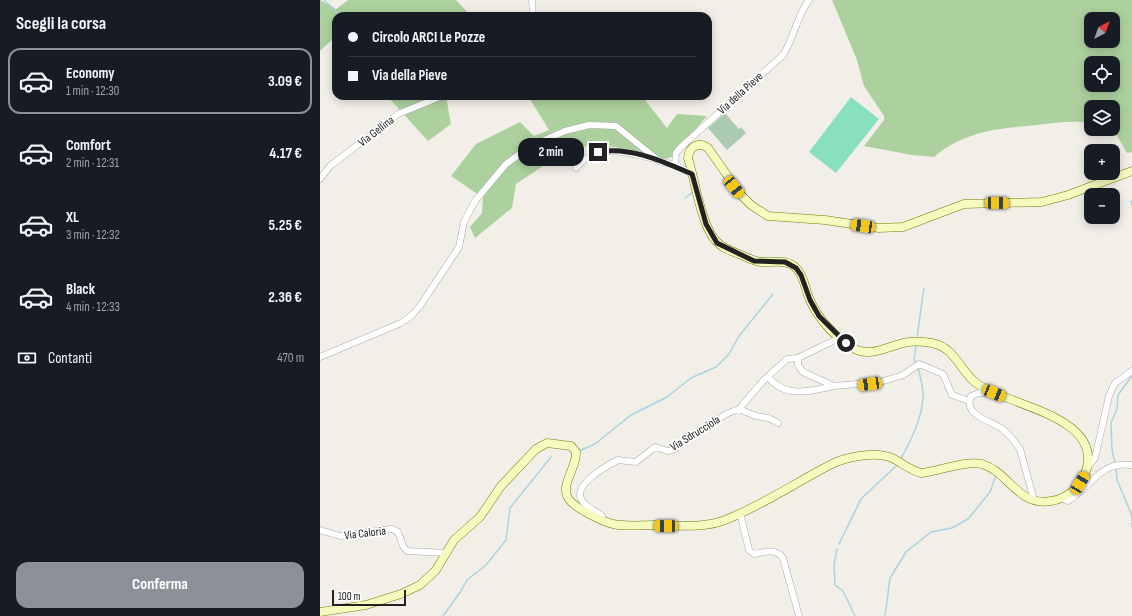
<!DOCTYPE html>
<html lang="it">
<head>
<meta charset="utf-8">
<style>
	:root { --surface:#171b24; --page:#242831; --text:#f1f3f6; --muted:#9ea1a6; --line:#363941; --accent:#8c9099 }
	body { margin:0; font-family:"Sofia Sans Condensed",sans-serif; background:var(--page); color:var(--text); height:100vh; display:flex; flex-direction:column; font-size:15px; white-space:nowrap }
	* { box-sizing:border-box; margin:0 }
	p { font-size:13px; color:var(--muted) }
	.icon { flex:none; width:22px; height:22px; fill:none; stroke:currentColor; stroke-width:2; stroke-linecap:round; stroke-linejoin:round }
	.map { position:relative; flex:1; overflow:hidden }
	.drawer { display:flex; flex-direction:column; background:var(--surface); width:320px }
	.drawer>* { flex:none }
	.hud { position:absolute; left:12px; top:12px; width:380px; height:88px; border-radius:12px; box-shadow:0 2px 10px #0003; display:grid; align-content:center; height:88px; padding:0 16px; background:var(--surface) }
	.needle { width:26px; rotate:41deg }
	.buttons { position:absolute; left:764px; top:12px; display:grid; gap:8px }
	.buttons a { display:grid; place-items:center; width:36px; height:36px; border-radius:8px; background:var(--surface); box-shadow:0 2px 10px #0003; font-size:20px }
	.scale { position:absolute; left:12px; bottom:10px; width:74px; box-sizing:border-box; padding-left:4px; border:2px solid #222; border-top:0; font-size:11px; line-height:14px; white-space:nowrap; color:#222; -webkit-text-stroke:3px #fff; paint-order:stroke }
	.end { position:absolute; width:18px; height:18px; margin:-9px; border:5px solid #222; background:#fff; box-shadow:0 0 0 2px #fff }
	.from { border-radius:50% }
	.bubble { position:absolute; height:28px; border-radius:12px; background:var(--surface); box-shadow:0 2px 10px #0003; font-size:13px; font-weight:700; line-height:28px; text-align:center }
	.car { position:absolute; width:12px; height:24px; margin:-12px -6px; border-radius:5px; box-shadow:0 0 3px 1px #0007; background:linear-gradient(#f5c518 24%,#345 0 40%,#f5c518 0 76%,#345 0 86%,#f5c518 0) }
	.hud b { display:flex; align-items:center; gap:14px; height:38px; font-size:15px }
	.hud b+b { border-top:1px solid var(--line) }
	.hud i { width:10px; height:10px; background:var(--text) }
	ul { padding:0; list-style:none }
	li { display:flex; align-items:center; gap:12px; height:66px; margin:0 8px 6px; padding:0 8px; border:2px solid transparent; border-radius:12px }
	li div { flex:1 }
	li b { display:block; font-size:15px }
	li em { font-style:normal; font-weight:700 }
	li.on { border-color:var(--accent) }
	li>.icon { width:36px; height:36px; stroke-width:1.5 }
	h2 { padding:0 16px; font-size:18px; line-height:48px }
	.pay { display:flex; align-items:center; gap:10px; height:44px; padding:0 16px; font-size:15px }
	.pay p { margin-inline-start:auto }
	.cta { display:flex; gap:8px; margin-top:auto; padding:8px 16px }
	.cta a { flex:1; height:46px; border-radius:12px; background:var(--accent); color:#fff; font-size:16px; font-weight:700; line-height:46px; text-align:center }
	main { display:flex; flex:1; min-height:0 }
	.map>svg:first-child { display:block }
	.forest { fill:#add19e; fill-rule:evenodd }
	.cemetery { fill:#aacbaf }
	.pitch { fill:#88e0be }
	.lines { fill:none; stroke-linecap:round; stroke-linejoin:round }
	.stream { stroke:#aad3df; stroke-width:1.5 }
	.street-casing { stroke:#a9a9a9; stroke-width:7 }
	.secondary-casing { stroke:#707d05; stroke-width:9 }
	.street { stroke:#fff; stroke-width:6 }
	.secondary { stroke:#f7fabf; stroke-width:8 }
	.route { stroke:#222; stroke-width:5 }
	.labels { text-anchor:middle; stroke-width:3.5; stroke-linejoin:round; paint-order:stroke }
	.street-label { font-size:12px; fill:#222; stroke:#fff }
</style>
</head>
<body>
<main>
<section class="drawer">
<h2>Scegli la corsa</h2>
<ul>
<li class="on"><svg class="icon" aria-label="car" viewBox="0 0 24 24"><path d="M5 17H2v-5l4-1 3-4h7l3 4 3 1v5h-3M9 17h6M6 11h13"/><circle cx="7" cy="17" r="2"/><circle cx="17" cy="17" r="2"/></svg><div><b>Economy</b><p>1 min · 12:30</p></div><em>3.09 €</em></li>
<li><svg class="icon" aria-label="car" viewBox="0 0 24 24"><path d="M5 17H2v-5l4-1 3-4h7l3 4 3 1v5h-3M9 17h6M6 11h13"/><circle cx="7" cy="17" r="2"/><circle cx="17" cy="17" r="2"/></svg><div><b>Comfort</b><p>2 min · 12:31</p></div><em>4.17 €</em></li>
<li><svg class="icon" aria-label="car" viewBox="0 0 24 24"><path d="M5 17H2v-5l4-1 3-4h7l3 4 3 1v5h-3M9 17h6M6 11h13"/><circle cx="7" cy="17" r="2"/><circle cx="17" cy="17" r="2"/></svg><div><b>XL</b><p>3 min · 12:32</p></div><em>5.25 €</em></li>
<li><svg class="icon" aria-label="car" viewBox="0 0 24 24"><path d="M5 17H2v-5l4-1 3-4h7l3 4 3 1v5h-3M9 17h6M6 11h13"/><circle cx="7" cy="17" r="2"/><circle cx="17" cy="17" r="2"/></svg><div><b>Black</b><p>4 min · 12:33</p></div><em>2.36 €</em></li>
</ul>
<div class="pay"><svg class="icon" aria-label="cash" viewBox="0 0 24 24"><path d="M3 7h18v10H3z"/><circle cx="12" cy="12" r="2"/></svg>Contanti<p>470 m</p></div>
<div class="cta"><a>Conferma</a></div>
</section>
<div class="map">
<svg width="812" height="616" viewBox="0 0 812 616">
	<rect width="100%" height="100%" fill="#f2efe9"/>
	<path class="forest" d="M0,0L16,9L28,0H136L151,16H16V36L0,51Z
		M512,0H812V152L807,153L797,136L787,129H793V107H771V123C752,120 735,123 716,125C677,129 645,131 614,157L592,155L544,146L564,120V116L544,86L537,60ZM771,19H793V41H771ZM771,63H793V85H771Z
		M67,96H126L131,124L108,141Z
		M208,96H322L347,128L357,114L387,116L352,157L344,159L307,149L272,144L235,158L196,184L192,208L155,238L150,227L162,213L163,198L131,176L156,144L200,122L214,136L229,130Z"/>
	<path class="cemetery" d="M405,113L419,129L421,127L426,133L407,150L388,128Z"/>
	<path class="pitch" d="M531,97L559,119L516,173L489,152Z"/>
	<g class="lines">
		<path class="stream" d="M4,0L16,11L17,16
			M365,198L373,192
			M811,201L812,205
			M597,337L604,288
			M596,346L594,359L596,364
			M259,451L275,444L311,415L347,397L371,378L396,367L409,354L419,336L453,294
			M581,458C591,441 601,419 603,399C604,388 600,377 598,367
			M795,464L792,449L791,423L797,409L798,395L812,376
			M796,467L797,480L811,513L812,521
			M812,523V527
			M519,544L541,499L576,466
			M517,549L514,565L515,585L523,591L535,616
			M123,616L141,591L147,580L166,565L186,540L190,508L231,457
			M565,616L570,578L586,552L611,532L632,528L648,519L670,492L676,475"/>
		<g class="street-casing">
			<path id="street" d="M212,0L213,16
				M355,165L356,153L361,147L463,55C474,38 477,16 489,0
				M256,168C277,141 309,153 338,160
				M0,179L10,166L78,114L122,96
				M519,338L478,358V365L483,372L514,386L560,382L583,375L599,364L623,374L632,395L649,401
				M0,357L81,323L91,316L100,306L139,247L144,222L155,201L186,164L211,146L245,131L269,125L296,126L339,161L355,165L372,174
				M448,377C466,399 490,391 514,386
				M672,393H659L651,396C643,416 670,420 681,428C689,434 695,442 700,449L714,500
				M419,409L436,416L449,418L458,423
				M767,468L775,458L789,396L795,383L812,371
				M742,498L748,501C771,487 779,461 812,465
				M420,513L429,550L434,554C444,552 456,548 463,558L479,616
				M282,520V516C277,511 269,509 264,503C248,487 286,466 298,460L316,462L335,447L348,451L353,450L372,435L408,413L419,409L444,380L467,359L478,358
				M0,530L20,536L72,529L78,532L83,546L87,551L127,553"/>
		</g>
		<g class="secondary-casing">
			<path id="secondary" d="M0,612L46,605L81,594L100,585L116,570L134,540L160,517L181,486L216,449L227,443L251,446L256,452C257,467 242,482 247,496C251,507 282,521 293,524C306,527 320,525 333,525C357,525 382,529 405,520C444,505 479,480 516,462C532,456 558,451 574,459C584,464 591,471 602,473C620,471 646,460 662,464C689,472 698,507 731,501C746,499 759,488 765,474C787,416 687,406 656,383C639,370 636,348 612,343C605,342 596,341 589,342C570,344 552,359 533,348C516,338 498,319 490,300C485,290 485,278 477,269C467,258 453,263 441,262C433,261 426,257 419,254C411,251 402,248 396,241C381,225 375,180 368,158C369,147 378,141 388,148L421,195L431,205L448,216L505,220L559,228L583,227L644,204L722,202L748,195L812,171"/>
		</g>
		<use href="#street" class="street"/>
		<use href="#secondary" class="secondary"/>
	</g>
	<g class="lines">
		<path class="route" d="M278,152C310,146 344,162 372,174L386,224L397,243L434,261L465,262L476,268L481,275L490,300L499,316L526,343"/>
	</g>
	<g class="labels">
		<g class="street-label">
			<text transform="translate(420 93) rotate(-42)" y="4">Via della Pieve</text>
			<text transform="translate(56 131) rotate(-38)" y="4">Via Gellina</text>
			<text transform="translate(375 433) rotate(-32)" y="4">Via Sdrucciola</text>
			<text transform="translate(45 533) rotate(-7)" y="4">Via Caloria</text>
		</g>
	</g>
</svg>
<div class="buttons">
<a><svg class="needle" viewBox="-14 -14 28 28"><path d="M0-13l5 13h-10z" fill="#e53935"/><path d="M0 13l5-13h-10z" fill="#9ea1a6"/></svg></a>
<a><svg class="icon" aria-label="locate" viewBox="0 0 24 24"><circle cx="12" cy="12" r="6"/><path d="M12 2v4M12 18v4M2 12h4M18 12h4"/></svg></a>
<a><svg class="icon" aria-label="layers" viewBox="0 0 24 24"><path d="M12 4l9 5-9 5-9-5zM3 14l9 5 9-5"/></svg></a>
<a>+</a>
<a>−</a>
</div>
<div class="scale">100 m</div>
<i class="end from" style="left:526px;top:343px"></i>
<i class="end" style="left:278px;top:152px"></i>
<div class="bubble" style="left:198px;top:138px;width:66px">2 min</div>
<i class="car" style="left:414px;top:187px;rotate:141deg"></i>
<i class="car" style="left:677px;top:203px;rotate:91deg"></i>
<i class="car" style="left:543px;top:226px;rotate:278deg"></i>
<i class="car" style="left:550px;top:384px;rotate:262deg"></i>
<i class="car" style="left:674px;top:393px;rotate:112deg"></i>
<i class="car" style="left:760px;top:483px;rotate:31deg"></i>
<i class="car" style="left:346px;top:526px;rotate:271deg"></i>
<div class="hud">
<b><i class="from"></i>Circolo ARCI Le Pozze</b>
<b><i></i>Via della Pieve</b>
</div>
</div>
</main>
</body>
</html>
